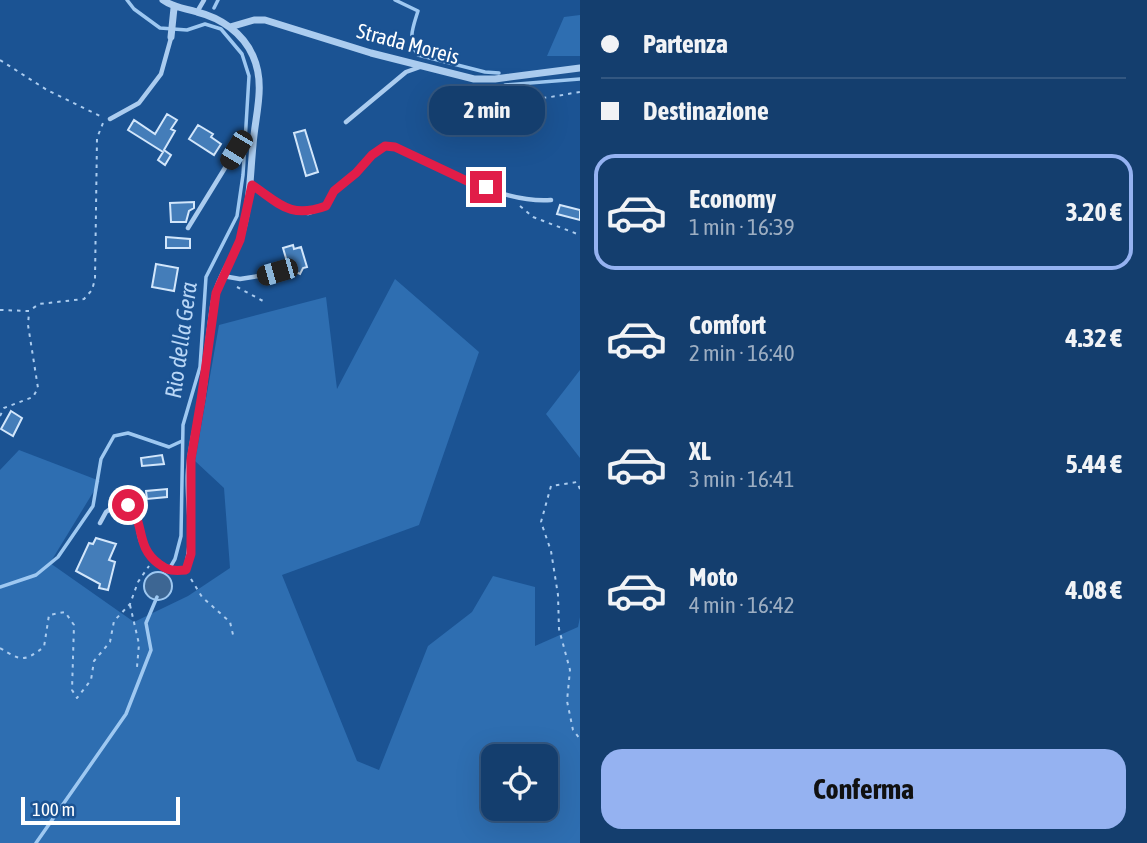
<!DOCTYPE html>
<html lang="it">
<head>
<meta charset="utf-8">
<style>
	:root { --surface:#143e6e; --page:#214976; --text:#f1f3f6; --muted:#9daec2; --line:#335781; --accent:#95b2f1 }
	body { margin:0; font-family:"Asap Condensed",sans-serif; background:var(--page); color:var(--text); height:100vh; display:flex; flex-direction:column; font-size:26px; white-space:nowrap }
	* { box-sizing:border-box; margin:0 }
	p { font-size:23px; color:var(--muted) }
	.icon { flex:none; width:38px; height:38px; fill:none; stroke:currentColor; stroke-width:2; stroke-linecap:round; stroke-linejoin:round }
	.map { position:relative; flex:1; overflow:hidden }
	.side { display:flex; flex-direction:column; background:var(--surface); width:567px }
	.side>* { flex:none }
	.top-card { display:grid; align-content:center; height:154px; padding:0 21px; background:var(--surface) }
	.controls { position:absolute; left:481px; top:744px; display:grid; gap:14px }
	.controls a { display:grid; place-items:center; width:77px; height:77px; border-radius:14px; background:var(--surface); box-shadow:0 7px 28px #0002,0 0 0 2px var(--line); font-size:35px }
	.scale { position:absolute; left:21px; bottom:18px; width:159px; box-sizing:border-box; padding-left:7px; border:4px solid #fff; border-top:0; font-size:19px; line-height:24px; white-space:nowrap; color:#fff; -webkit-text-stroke:5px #1b5393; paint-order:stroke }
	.end { position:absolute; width:32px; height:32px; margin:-16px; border:9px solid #e11d48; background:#fff; box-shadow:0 0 0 4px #fff }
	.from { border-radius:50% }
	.bubble { position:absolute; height:49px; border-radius:21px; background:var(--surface); box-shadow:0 7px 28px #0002,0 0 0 2px var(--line); font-size:23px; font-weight:700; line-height:49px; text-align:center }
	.car { position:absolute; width:21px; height:42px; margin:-21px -10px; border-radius:9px; box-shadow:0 0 5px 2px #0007; background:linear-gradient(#222 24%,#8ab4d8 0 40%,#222 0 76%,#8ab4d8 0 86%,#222 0) }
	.top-card b { display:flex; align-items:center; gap:24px; height:66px; font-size:26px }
	.top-card b+b { border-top:2px solid var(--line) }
	.top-card i { width:18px; height:18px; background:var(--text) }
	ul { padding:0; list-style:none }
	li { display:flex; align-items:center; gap:21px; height:116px; margin:0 14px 10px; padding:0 7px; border:4px solid transparent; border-radius:21px }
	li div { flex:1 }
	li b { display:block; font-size:26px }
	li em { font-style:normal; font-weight:700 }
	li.active { border-color:var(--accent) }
	li>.icon { width:63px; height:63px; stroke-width:1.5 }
	.primary-button { display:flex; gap:14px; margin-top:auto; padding:14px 21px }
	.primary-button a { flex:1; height:80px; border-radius:21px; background:var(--accent); color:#111; font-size:28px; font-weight:700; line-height:80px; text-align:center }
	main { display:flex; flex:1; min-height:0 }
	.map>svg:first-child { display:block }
	.green { fill:#2e6eb1; fill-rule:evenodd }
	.water { fill:#3d6693; stroke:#9ec8f1; stroke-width:2 }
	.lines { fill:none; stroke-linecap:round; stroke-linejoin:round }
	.stream { stroke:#9ec8f1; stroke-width:3.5 }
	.building { fill:#447db9; stroke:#d2e6fb; stroke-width:2 }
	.path { stroke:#abccef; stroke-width:2; stroke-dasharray:3.5 5; stroke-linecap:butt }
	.lane { stroke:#abccef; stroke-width:4.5 }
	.street { stroke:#abccef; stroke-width:7 }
	.route { stroke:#e11d48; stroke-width:9 }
	.labels { text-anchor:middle; stroke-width:5; stroke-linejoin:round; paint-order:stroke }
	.street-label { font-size:21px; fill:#fff; stroke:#1b5393 }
	.water-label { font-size:23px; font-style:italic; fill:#b8d6f6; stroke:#1b5393 }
</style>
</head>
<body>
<main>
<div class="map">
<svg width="580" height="843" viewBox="0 0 580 843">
	<rect width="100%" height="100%" fill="#1b5393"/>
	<path class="green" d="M580,15V56H547L564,17Z
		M395,279L479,352L419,525L282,575L357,761L379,770L428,646L472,612L493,576L535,587V646L578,627L580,617V843H0V470L19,450L100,481L50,563L134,622L188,596L230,568L224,488L195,461L219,325L326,297L337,389ZM494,756H546V808H494Z
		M580,370V458L546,414Z"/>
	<path class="water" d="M144 586a14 14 0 1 1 28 0a14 14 0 1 1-28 0Z"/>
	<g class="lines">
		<path class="stream" d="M127,0L134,9L160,28L187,30L205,24L221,29L242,54L249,76L243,175L237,216L206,277L200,367L183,425L181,536L175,559L168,571
			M395,0L418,11C413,27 407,40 418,55L485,72L499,73
			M214,8L218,0
			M505,85L580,79
			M0,587L36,575L58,557L93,506L101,459L114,436L128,433L169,447L182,441
			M36,843L126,714L151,650L146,623L157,597"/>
	</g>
	<path class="building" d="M167,114L177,120L171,129L175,131L164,150L171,155L165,165L158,160L163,152L128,130L134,120L155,134Z
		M198,125L213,134L211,137L221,144L214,155L189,139Z
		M305,130L318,172L306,176L294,133Z
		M194,202V208L189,211L186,222H171L170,203Z
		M560,205L580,210V220L557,214Z
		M166,237L190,239V248H166Z
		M293,245L294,249L301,247L307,267L303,268L300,274L294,271L290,272L283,248Z
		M156,264L178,268L174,291L152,287Z
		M11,411L22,418L13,436L1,429Z
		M162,455L164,464L142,466L141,458Z
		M167,489V497L147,499L146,491Z
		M96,538L116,544L109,560L115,562L108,590L99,588L100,584L76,571L89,543L93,544Z"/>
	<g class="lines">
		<path class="path" d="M0,60L47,90L102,117
			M503,88C520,107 557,95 580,92
			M520,206L533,217L580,235
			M237,287L263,301
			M0,310L29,311L39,304L84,299L92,290L95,279L97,138L103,123
			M0,416L4,408L33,397L38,388L28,325L29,312
			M580,489L577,482L551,486L541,522L551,551L558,595L559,629L570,670L567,701L573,730L580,739
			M191,579L202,597L230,622L234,639
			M130,605L139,644L137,667
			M0,648C21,661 24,662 44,647L49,615L65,612L74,625L72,690L77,698L91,680L94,661L110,642L114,621L130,604L138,582L149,566"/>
		<path class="lane" d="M197,12L204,0
			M110,119L139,103L161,74L171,38
			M346,122L406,72L420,67
			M252,185L289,210L308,213L326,207L334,191L356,173L372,155L385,146L395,147C439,168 503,204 551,200
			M188,228L236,150L253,145
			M223,276L240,279L277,273
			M100,523L106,512L117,504C144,507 134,522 141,541C145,550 150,557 158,563"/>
		<path class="street" d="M230,27L254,20H265L371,53L474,79H495L580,68
			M171,37L174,8
			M158,563L169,570H186C196,539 188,507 189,475C190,448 198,423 202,397C207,364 209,330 215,297C219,276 234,259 240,239C250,208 250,177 253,145C255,115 266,85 253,56C243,33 221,18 197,12C184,8 174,8 163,0"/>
	</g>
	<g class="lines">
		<path class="route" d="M128,505C146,521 134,546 159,564C168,571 174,571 186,570L191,554V459L201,400L216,293L240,240L252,185C280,204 290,219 326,206L334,191L356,173L372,155L385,146L395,147L467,181L486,187"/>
	</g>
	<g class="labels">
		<g class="street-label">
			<text transform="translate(408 44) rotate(15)" y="7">Strada Moreis</text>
		</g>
		<g class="water-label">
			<text transform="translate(181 340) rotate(-82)" y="8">Rio della Gera</text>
		</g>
	</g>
</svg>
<div class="controls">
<a><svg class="icon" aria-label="locate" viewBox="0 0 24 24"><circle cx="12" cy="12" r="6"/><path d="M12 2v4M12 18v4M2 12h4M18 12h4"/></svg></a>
</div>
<div class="scale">100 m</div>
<i class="end from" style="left:128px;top:505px"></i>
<i class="end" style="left:486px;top:187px"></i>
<div class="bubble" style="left:429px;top:86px;width:116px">2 min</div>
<i class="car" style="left:236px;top:150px;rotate:211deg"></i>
<i class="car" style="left:277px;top:272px;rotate:254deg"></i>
</div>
<section class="side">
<div class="top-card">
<b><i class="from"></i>Partenza</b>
<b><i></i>Destinazione</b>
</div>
<ul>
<li class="active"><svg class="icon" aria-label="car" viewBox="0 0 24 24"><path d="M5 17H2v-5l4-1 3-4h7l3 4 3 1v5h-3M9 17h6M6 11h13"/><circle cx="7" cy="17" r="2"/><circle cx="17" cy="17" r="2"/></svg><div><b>Economy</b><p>1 min · 16:39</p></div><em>3.20 €</em></li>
<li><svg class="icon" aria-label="car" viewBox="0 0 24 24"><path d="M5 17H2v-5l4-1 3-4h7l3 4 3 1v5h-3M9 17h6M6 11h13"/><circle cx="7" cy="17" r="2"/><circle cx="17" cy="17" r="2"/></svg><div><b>Comfort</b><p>2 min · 16:40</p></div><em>4.32 €</em></li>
<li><svg class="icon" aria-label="car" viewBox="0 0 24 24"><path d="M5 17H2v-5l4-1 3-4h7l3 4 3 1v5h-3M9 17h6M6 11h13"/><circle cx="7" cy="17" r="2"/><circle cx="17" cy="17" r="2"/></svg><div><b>XL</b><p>3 min · 16:41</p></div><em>5.44 €</em></li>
<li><svg class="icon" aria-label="car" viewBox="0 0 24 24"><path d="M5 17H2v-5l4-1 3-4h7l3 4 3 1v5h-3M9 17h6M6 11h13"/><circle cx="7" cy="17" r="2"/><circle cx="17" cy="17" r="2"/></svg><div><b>Moto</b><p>4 min · 16:42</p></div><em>4.08 €</em></li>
</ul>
<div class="primary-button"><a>Conferma</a></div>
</section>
</main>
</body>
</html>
